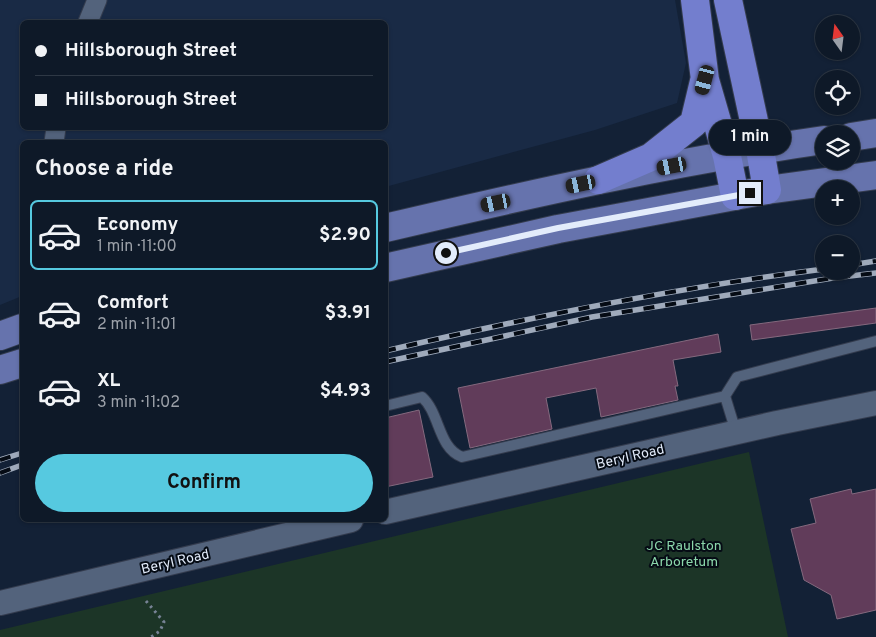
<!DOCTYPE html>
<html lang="en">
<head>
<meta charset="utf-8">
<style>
	:root { --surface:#0e1928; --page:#172230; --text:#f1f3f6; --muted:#9ba0a8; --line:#2e3845; --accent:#56c9e0 }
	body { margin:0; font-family:Overpass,sans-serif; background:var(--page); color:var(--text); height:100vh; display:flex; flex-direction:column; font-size:19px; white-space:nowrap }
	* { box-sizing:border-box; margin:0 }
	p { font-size:16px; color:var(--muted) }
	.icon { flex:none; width:28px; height:28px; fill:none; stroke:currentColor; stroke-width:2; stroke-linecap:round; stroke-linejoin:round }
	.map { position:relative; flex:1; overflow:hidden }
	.side { position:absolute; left:20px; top:140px; width:368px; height:382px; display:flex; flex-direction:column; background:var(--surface); border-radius:8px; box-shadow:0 1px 4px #0004,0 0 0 1px var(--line) }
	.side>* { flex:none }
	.top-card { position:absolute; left:20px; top:20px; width:368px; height:110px; border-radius:8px; box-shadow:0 1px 4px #0004,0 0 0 1px var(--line); display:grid; align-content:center; height:110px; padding:0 15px; background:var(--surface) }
	.needle { width:32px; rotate:346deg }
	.fabs { position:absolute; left:815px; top:15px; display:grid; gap:10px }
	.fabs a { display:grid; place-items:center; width:45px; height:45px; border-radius:50%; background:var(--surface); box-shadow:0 1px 4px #0004,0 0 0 1px var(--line); font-size:25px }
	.end { position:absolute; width:22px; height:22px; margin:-11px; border:6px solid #e3ecfb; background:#111; box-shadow:0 0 0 2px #111 }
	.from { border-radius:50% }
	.bubble { position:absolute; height:35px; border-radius:18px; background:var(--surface); box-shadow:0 1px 4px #0004,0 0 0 1px var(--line); font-size:16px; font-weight:700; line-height:35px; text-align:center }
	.car { position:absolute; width:15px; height:30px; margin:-15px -8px; border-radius:6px; box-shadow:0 0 4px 1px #0007; background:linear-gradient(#222 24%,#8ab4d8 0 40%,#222 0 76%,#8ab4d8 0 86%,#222 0) }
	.top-card b { display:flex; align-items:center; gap:18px; height:48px; font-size:19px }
	.top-card b+b { border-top:1px solid var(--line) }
	.top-card i { width:12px; height:12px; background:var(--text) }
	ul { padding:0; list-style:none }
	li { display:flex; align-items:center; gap:15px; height:70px; margin:0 10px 8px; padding:0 5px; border:2px solid transparent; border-radius:8px }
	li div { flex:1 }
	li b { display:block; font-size:19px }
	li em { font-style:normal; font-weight:700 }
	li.active { border-color:var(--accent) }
	li>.icon { width:45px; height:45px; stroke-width:1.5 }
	h2 { padding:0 15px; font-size:22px; line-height:60px }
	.button { display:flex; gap:10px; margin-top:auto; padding:10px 15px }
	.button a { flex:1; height:58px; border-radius:30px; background:var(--accent); color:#111; font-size:20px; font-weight:700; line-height:58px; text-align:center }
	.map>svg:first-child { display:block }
	.built { fill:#192a45; fill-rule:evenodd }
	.green { fill:#1c3527 }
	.building { fill:#613c5a; stroke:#84697e }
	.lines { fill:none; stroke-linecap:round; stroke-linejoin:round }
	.service-casing { stroke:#343c4e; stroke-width:12 }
	.minor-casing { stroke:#343c4e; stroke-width:21 }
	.tertiary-casing { stroke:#343c4e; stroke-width:26 }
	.primary-casing { stroke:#343c4e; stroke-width:30 }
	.motorway-casing { stroke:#343c4e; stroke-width:30 }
	.path { stroke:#778395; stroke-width:3; stroke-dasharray:2.5 4; stroke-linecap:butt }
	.service { stroke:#53637c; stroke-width:10 }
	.minor { stroke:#53637c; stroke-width:19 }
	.tertiary { stroke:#53637c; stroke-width:24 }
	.primary { stroke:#6673ad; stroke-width:28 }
	.motorway { stroke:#737ece; stroke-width:28 }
	.rail-casing { stroke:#9faabb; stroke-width:5.5 }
	.rail { stroke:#050b14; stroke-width:4; stroke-dasharray:11; stroke-linecap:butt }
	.route { stroke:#e3ecfb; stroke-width:6 }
	.labels { text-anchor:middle; stroke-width:4; stroke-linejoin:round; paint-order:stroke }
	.street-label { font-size:14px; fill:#e3ecfb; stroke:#050b14 }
	.park-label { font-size:14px; fill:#8bd7ab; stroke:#050b14 }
</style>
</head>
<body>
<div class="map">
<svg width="876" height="637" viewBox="0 0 876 637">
	<rect width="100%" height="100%" fill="#132136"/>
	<path class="built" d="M0,0H675L686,63L677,103L595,130L385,187V142H22V296L0,305ZM22,22H385V128H22Z"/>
	<path class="green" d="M749,452L788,637H0V630Z"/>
	<path class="building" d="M876,308V323L752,340L750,325Z
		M718,334L721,352L673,360L678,386H675L678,400L601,417L596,388L546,398L552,429L470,448L458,388Z
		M419,410L433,477L385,487V418Z
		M851,489L852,494L876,489V610L837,619L831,595L804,580L791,529L816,523L810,499Z"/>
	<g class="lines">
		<g class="service-casing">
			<path id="service" d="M725,396L737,377L876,341
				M385,406L422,397C440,413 438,448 462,457L725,396L736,432"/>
		</g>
		<g class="minor-casing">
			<path id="minor" d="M88,22L97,0
				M54,142L56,128"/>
		</g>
		<g class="tertiary-casing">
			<path id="tertiary" d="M385,512L777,423L876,403
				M0,603L351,520"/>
		</g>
		<g class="primary-casing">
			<path id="primary" d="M851,137L876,133
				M385,228C530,194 676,161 824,140
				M385,268L558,229L767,190L876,175
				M0,336L22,328
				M0,370L22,363"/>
		</g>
		<g class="motorway-casing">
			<path id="motorway" d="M695,0L705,80L727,156L735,196
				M728,0L760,149L767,190
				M598,180L651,157L694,123L704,81"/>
		</g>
		<path class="path" d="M146,601L164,622L160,631L151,637"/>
		<use href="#service" class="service"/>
		<use href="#minor" class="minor"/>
		<use href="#tertiary" class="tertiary"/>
		<use href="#primary" class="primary"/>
		<use href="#motorway" class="motorway"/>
		<g class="rail-casing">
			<path id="rail" d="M851,265L876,261
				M385,351C530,317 676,288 824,269
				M385,362L592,317L833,278L876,273
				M0,460L22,453
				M0,473L22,465"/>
		</g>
		<use href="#rail" class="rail"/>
	</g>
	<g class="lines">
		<path class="route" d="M446,253L558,228L750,193"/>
	</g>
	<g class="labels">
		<g class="street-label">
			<text transform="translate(630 456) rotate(-13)" y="5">Beryl Road</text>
			<text transform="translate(175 561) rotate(-13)" y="5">Beryl Road</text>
		</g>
		<g class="park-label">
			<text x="684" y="550">JC Raulston<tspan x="684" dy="16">Arboretum</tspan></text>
		</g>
	</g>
</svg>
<div class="fabs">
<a><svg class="needle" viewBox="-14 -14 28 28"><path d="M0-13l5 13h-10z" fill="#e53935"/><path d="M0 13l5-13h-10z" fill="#9ba0a8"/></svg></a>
<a><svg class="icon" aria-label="locate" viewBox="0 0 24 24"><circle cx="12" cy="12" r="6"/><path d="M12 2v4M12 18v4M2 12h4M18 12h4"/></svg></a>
<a><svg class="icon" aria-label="layers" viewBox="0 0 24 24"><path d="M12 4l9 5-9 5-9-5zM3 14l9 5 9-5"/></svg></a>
<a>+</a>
<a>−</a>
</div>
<i class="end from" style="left:446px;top:253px"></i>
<i class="end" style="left:750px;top:193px"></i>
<div class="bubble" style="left:709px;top:120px;width:82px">1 min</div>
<i class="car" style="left:705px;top:80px;rotate:195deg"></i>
<i class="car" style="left:672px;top:166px;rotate:259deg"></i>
<i class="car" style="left:581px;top:184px;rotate:258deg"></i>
<i class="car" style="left:496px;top:203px;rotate:258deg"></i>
<div class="top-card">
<b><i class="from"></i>Hillsborough Street</b>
<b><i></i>Hillsborough Street</b>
</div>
<section class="side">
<h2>Choose a ride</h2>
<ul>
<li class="active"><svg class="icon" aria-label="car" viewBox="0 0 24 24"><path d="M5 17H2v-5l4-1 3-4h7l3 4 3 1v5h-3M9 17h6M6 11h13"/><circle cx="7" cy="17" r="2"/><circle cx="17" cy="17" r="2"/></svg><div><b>Economy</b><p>1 min · 11:00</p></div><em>$2.90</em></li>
<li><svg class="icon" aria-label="car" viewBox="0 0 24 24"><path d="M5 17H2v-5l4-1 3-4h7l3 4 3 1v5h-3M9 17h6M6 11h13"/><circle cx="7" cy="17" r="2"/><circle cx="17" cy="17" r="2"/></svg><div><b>Comfort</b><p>2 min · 11:01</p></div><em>$3.91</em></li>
<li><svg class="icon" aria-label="car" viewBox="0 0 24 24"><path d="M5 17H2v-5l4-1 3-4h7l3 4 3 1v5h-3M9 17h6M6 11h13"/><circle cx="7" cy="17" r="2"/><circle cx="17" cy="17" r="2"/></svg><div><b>XL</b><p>3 min · 11:02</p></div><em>$4.93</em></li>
</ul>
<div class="button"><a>Confirm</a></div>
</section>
</div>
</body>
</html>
